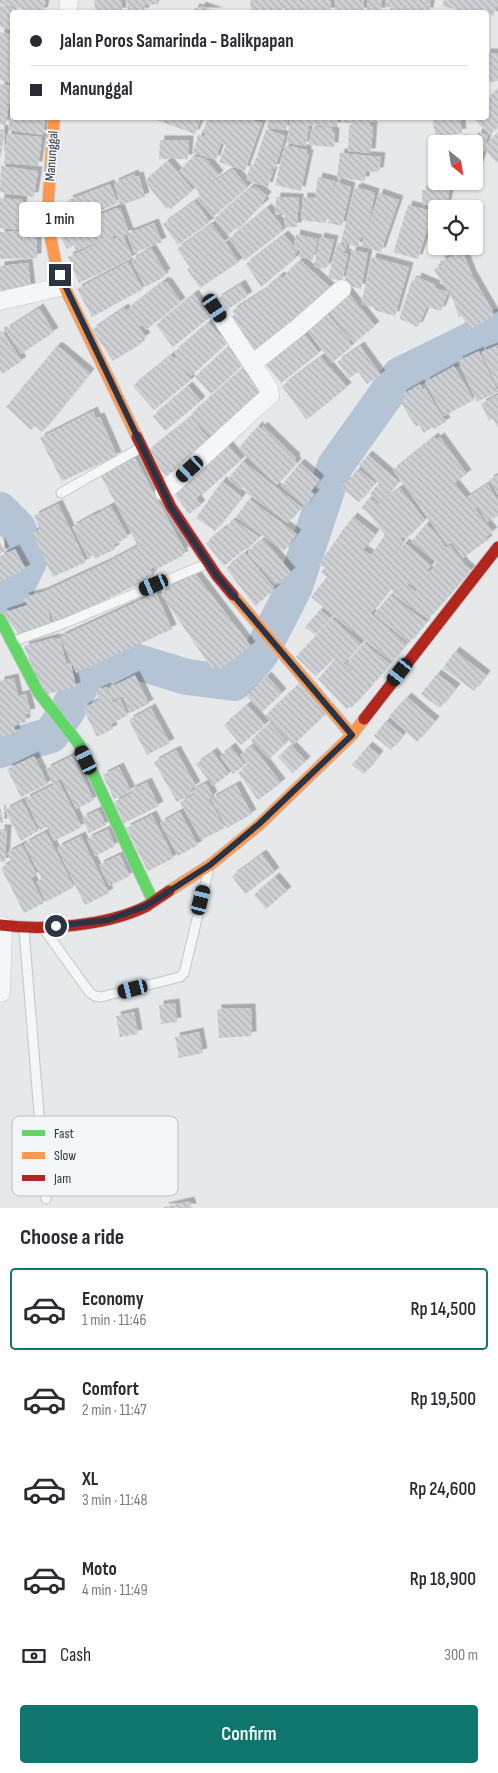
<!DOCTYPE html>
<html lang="en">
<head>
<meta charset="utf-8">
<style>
	:root { --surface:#fff; --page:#f2f2f3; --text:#2b2b33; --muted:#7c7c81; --line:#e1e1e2; --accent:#0f766e }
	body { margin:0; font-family:"Sofia Sans Condensed",sans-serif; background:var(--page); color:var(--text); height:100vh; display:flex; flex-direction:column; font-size:19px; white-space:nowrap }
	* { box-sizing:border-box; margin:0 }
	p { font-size:16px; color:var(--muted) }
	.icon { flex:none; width:28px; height:28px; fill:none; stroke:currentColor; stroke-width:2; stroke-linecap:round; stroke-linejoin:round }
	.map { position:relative; height:1208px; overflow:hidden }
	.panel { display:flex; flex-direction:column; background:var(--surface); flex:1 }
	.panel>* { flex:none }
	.guide { position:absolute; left:10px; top:10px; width:479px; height:110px; border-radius:5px; box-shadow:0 1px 4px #0004; display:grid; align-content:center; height:110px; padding:0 20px; background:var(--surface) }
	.needle { width:32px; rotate:150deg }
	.fabs { position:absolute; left:428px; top:135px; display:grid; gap:10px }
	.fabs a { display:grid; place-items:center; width:55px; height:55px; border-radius:5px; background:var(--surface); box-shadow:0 1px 4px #0004; font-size:25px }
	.end { position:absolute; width:22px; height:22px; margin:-11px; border:6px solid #2b3445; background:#fff; box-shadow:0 0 0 2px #fff }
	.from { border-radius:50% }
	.bubble { position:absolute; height:35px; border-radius:5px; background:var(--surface); box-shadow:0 1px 4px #0004; font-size:16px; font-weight:600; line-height:35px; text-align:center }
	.car { position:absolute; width:15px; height:30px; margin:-15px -8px; border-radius:6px; box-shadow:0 0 4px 1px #0007; background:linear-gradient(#222 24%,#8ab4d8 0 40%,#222 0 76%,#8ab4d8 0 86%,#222 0) }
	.guide b { display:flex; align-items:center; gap:18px; height:48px; font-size:19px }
	.guide b+b { border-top:1px solid var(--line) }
	.guide i { width:12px; height:12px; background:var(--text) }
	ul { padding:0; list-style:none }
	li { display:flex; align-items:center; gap:15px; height:82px; margin:0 10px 8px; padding:0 10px; border:2px solid transparent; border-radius:5px }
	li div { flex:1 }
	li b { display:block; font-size:19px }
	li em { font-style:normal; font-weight:600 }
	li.active { border-color:var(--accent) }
	li>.icon { width:45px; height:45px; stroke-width:1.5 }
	h2 { padding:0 20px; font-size:22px; line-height:60px }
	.pay { display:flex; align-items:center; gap:12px; height:55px; padding:0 20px; font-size:19px }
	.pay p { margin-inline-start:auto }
	.cta { display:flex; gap:10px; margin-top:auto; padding:10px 20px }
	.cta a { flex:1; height:58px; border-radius:5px; background:var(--accent); color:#fff; font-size:20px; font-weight:600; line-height:58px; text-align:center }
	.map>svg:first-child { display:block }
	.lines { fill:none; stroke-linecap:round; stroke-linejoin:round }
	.river { stroke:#b4c4d5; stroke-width:36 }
	.building { fill:url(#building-back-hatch); fill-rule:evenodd; filter:url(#shadow) }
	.lane-casing { stroke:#c4c6c8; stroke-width:11 }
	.street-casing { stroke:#c4c6c8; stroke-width:19 }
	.fast-casing { stroke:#c4c6c8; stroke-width:13 }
	.slow-casing { stroke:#c4c6c8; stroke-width:13 }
	.jam-casing { stroke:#c4c6c8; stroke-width:13 }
	.lane { stroke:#f5f6f7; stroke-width:9 }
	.street { stroke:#f5f6f7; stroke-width:18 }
	.fast { stroke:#63d668; stroke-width:11 }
	.slow { stroke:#ff974d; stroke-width:11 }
	.jam { stroke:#b3261e; stroke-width:11 }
	.route { stroke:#2b3445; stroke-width:6 }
	.labels { text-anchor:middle; stroke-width:4; stroke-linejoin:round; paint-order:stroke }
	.street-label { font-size:14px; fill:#2b3445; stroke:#f4f6f9 }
	.key { fill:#f4f6f9; stroke:#b8bcc3; stroke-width:1 }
	.key-label { font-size:14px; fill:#2b3445 }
</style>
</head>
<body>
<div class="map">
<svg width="498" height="1208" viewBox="0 0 498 1208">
	<defs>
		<pattern id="building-back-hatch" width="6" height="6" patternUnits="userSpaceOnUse" patternTransform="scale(1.25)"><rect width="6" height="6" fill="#ced0d3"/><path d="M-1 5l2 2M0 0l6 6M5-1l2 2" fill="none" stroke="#b1b3b6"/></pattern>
		<filter id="shadow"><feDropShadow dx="4.5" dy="-4.5" stdDeviation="0" flood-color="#0004"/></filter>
	</defs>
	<rect width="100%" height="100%" fill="#e6e8ea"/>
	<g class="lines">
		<path class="river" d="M0,510L18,528L30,559L13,595L0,606
			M0,750L51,735L67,711L88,673L131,660L187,677L234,683L260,655L295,586L335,466L400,375L498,327"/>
	</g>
	<path class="building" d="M0,0H46L43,12H35L0,4Z
		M94,0H121L122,12H96Z
		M127,0H159V4L144,5L145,12H128Z
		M250,0H330L331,12H285L283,1V12H251Z
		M335,0H364V12H335Z
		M367,0H381L382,12H367Z
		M386,0H431L429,12H390L391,7H385Z
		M444,0H498V4L493,16L486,14V12H467L442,6Z
		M0,5L26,12H12V30L0,27Z
		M201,6L218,12H193L195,8L200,9Z
		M0,32L12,35V83L0,80Z
		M486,53H498V81L487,83Z
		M0,84L12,86V104L9,103L6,125L0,124Z
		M498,89V127L490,135L473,118H486V100Z
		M11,109L12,118H45L43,135L8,130Z
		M151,118H201L195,134Z
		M208,118H231V119L234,120L235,118H245L262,123L245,171L219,162L226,145L221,143L216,160L193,153L198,135L204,137L206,133L203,132Z
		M269,118H288L286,130L267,128Z
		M290,118H338L337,127L309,125L306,146L287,143Z
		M343,118H376V122H370V126H373L371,153L348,151L349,125H351V123H343Z
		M432,118H460L462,133L436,137Z
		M313,127L333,128V132H335L334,147L309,145L311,130H312Z
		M0,129L5,130L1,156H0Z
		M266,129L285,136L275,169L271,168L270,170L273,171L268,187L246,180L251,164L254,165Z
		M478,132L488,135L485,145L498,133V162L497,163L484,149L478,169L474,168V147Z
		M7,134L42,137L38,166L4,163Z
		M462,139L468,141V144H438Z
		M160,140H189L188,159H159Z
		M285,145L307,150V154H309L301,191L275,185Z
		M340,153L381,157L379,172L366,171L365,181L337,178Z
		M194,156L206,159L219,175L208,185L233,169L248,187L213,217L197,199L200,197L198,191L179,171Z
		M168,161L193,190L171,209L169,207L166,209L145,181Z
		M1,166L38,171L34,197L0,192Z
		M134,174L135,177L139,176L145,197L120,205L114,183Z
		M318,177L335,181L329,207L336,182L351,187L342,226L328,223L329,220L326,219V223L301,220L303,197L315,198Z
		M110,184L118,203L88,216V215L75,219L68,200Z
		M427,185L450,188L447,204L422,205V190H426Z
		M255,186L267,196L263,201L265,203L253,213L238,230L236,228L228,235L214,219L251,187L252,189Z
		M357,187L375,193L368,226L379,193L399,200L381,252L362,246L364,238L361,237L358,247L341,242L354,189H356Z
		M276,197L299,198L297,227H284L285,215H275Z
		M0,198L23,200L20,230L0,228Z
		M195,201L210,222L178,245L163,224Z
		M408,205L431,211L430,217L431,218L418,259L395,253L394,250Z
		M117,208H120L129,233L154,223L162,242L134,253L127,234L123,236L133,258L79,283L68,257L112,237L113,239L117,238L116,235L76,251L74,245L67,249L58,232L71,225L72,226Z
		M267,208L282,226L281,227L284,230L245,260L229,239Z
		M212,224L225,242L192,266L226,243L239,262L200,288L187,269L190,267L177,249Z
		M37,231V258L0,259V232Z
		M296,234L318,239L313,260L299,257L301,250L296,249L298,251L294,254L297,257L261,287L246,264L284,235L294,246Z
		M320,237L334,240L327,268L325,267V269L315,267L314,265Z
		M338,243L347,245L344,253L348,254L342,281L328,278L335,251Z
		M151,248L166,273L163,275L164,277L145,287L131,261Z
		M352,250L368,253L361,289L344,284Z
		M463,252L472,275L495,315L469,330L462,316L459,317L454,302L434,269L442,265L440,261Z
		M372,257L409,267L395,316L374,310L375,308L361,304Z
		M300,260L332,289L257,358L225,324L235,315L232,311L260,293L280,276L282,278Z
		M128,262L143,289L92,317L77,289Z
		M28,263L31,290L0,293V266Z
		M417,277L436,285L435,288L448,292L441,311L427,307L418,327L400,319V316L412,280L416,281Z
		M164,281L165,283L167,282L181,302L146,330L142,325L139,327L127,310Z
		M241,284L248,296L225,311L217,299Z
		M347,291L375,326L354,343L326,308Z
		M194,294L210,317L173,347L156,325Z
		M39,308L54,332L21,354L5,330Z
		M124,308L146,337L139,342L141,344L113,361L92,330Z
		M325,311L350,340L349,342L352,346L332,363L304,327Z
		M208,323L226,341L225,343L226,344L191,376L177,363L191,380L154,410L133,386L171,355L174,359L177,356L174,352Z
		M302,330L319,353L281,383L264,362Z
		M2,331L22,361L2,374L0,371V332Z
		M498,345V388L481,352Z
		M229,346L244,364L211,394L195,377Z
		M360,346L381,375L367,384L358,372L349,378L337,362Z
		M56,347H59L90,373L42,432L35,426L31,430L6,407Z
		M479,351L498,392L477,402L458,361Z
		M321,357L347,387L309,418L306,419L282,386Z
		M454,366L474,400L444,416L425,382Z
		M243,368H245L267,391L211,437L194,420L195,419L191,414Z
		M420,384L423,390L425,388L446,422L434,429L433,427L424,433L419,425L416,427L401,403L405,401L401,395Z
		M188,386L201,401L165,431L153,416Z
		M498,395V428L493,419L489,421L481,404Z
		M93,411L96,418L100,417L117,456L62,481L40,438Z
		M191,417L201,430L212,441L178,478L171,472L166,476L147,452Z
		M258,426L261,429L263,426L296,458L295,460L297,463L277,485L238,449Z
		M434,437L436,440L440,437L467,474L454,483L466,498L488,484L498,501V516L487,522L478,507L475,509L493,532L486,537L488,540L463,558L451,542L447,545L393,470Z
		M225,442L241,460L202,495L201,494L196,498L201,505L189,514L171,489Z
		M368,455L399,482L382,501L400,488L425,520L406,539L403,537L400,539L403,541L391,558L405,543L431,566L427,570L430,572L437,562L411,542L426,524L435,532L446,548L450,545L465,565L471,570L428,619L392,594L394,591L390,589L371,613L347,593L406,644L392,662L354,632L356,630L354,629L352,631L311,597L327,577L321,572L325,568L319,564L341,533L347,537L341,532L353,517L375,534L363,550L371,555L385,535L368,513L361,508L370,497L378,504L380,503L370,494L379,483L359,465ZM408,583L417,589L416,592L407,585Z
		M135,458L185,551L182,552L184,555L155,570L154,567L150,569L153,574L149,577L150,579L109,598L63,622L55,623L46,604L52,626L20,635L2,613L27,605L24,597L43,592L106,563L138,546L101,476Z
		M243,461L301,507L288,523L245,492L246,490L243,487L241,490L228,479Z
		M300,463L320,480L311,491L315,494L305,506L281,486Z
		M358,469L375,483L359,502L341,488Z
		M498,475V495L489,480Z
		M222,481L242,497L215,531L196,518Z
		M249,499L297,534L284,551L236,517Z
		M58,504L86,562L53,577L32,533L40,529L34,516Z
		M111,506L128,537L113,545L115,549L95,559L93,555L88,558L72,527L95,514V515Z
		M234,520L260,537L246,550L244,547L242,549L243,551L224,566L206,543L224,528L226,530L227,528L231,532L226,526Z
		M263,539L291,572L276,585L248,554V551Z
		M0,542L5,551L0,554Z
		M15,549L26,569L0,582V556Z
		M245,553L275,589L255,606L226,568Z
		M194,572L251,646L220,670L216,666L212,669L161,594Z
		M156,593L172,629L76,673L60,637Z
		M390,595L426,622L409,643L374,614Z
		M320,610L330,618L315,635L305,627Z
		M331,619L332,620L333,619L361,644L344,663L342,662L352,671L353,670L346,664L364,643L390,664L371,686L355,672L370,687L351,708L349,707L347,709L318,679L335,659L334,658L316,676L296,657Z
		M54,638L55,639L60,638L66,664L71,663L76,687L43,695L24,646Z
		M455,651L486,675L474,691L443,668Z
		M437,674L456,688L440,708L421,694Z
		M135,675L149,704L130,713L122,696L113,700L108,689Z
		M267,676L282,693L262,712L246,695Z
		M14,678L18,696L26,694L31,713L25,714L26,722L14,725L16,733L0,737V681Z
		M301,682L329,711L293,745L265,716Z
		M106,687L113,703L120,699L128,715L111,724L113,729L97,737L83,708L99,700L96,692Z
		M407,697L435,721L417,742L389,716Z
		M247,705L265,725L241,745L224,725Z
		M151,708L170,743L147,755L129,720Z
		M386,721L403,735L391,750L374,736Z
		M270,723L287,742L269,759L251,740Z
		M252,745L281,783L258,800L238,773L248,765L240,755Z
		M291,745L306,761L293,773L278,757Z
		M368,746L379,755L364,774L352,765Z
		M231,747L245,765L233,774L220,756Z
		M176,750L196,786L190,790L192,794L177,802L154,762Z
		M213,752L229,774L213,786L196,764Z
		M34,756L48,784L21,797L7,769Z
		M72,756L94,800L76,809L61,779L53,784L46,769Z
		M119,767L131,791L114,799L103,775Z
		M59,782L82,827L54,841L47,827L40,830L25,799Z
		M147,782L159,806L124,823L114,802L132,793L131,790Z
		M206,783L213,796L209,799L225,828L201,840L180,802L194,795L192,791Z
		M236,785L252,814L227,828L211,799Z
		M22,801L38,831L21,841L5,810Z
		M0,809H1L3,823H0Z
		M99,810L106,825L89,833L82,818Z
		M180,812L198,845L178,856L160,823Z
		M152,815L174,858L148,871L126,828Z
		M0,829H7L5,862H0Z
		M108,829L115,846L95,856L87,839Z
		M46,832L74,887L46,902L36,882L42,879L24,844Z
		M81,836L109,893L85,905L57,848Z
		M22,845L37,875L31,878L44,903L24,913L1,868L12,862L7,853Z
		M262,854L275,872L245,894L232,876Z
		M120,855L130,876L109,886L99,865Z
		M275,877L287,891L266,909L254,895Z
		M175,1003L177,1022L161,1024L159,1005Z
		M251,1008L252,1036L219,1038L217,1009Z
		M134,1012L138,1034L120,1037L116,1016Z
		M199,1032L203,1053L179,1058L175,1037Z
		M190,1201L192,1208H164V1207Z"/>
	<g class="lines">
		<g class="lane-casing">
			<path id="lane" d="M61,493L142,447
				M14,641L65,623L206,564
				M24,930L46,1199
				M46,932L90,993L95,996L101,997L180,977L184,973L208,873"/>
		</g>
		<g class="street-casing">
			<path id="street" d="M68,12L69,0
				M0,301L64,286
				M252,364L300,326L342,289
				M164,492L270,395L269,389L215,308
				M1,993L3,926"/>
		</g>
		<g class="fast-casing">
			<path id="fast" d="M0,619L38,692L79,744L153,901"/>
		</g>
		<g class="slow-casing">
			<path id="slow" d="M54,118L47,220L56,264L64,286L137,437
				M233,595L352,735
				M169,891L210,865L259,825L352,735L364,719"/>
		</g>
		<g class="jam-casing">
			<path id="jam" d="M137,437L171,507L217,576L233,595
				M364,719L498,547
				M0,925C44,931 107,926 147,906C154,901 162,896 169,891"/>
		</g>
		<use href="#lane" class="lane"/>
		<use href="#street" class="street"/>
		<use href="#fast" class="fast"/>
		<use href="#slow" class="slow"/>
		<use href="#jam" class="jam"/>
	</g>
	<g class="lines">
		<path class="route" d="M56,926L108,920L146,906L210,865L259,824L352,735L217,576L171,507L60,275"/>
	</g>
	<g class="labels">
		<g class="street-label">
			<text transform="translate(51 156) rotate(-86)" y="5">Manunggal</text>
		</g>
	</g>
	<rect x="12" y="1116" width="166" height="80" rx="8" class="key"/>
	<rect x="22" y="1130" width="23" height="6" fill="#63d668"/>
	<rect x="22" y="1152" width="23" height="7" fill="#ff974d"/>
	<rect x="22" y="1175" width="23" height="6" fill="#b3261e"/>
	<g class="key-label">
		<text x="54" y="1138">Fast</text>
		<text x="54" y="1160">Slow</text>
		<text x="54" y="1183">Jam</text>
	</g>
</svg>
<div class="fabs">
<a><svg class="needle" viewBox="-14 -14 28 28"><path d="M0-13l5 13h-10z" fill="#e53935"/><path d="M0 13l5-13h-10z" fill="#7c7c81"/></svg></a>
<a><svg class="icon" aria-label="locate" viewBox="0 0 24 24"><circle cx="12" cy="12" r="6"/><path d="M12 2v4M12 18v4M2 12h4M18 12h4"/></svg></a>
</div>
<i class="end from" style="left:56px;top:926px"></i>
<i class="end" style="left:60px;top:275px"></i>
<div class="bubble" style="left:19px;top:202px;width:82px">1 min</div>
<i class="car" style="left:215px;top:308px;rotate:146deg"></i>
<i class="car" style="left:190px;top:469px;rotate:228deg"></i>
<i class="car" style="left:154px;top:585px;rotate:247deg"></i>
<i class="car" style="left:400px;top:672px;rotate:218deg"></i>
<i class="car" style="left:86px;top:760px;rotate:335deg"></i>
<i class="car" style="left:201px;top:900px;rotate:14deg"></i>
<i class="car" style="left:133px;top:989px;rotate:256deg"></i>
<div class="guide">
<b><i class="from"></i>Jalan Poros Samarinda - Balikpapan</b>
<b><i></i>Manunggal</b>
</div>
</div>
<section class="panel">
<h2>Choose a ride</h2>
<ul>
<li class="active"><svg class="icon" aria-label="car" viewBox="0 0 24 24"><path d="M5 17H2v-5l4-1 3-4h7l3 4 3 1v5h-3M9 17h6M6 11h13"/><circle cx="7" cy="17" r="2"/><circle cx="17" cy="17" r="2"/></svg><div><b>Economy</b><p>1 min · 11:46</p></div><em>Rp 14,500</em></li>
<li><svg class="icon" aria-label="car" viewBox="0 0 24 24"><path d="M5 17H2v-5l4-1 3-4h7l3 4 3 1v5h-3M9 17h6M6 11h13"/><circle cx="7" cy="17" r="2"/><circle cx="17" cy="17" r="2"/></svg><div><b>Comfort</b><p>2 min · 11:47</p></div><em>Rp 19,500</em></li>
<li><svg class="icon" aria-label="car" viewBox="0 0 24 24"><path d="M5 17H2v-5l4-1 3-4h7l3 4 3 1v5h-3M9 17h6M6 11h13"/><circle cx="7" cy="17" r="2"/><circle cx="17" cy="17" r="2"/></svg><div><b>XL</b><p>3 min · 11:48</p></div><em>Rp 24,600</em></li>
<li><svg class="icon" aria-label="car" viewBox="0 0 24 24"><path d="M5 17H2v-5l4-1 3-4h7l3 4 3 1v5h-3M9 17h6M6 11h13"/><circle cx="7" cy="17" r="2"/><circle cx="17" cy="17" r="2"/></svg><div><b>Moto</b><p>4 min · 11:49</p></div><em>Rp 18,900</em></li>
</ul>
<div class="pay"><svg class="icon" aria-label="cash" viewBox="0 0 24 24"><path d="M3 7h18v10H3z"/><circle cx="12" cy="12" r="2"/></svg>Cash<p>300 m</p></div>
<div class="cta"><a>Confirm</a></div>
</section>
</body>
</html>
